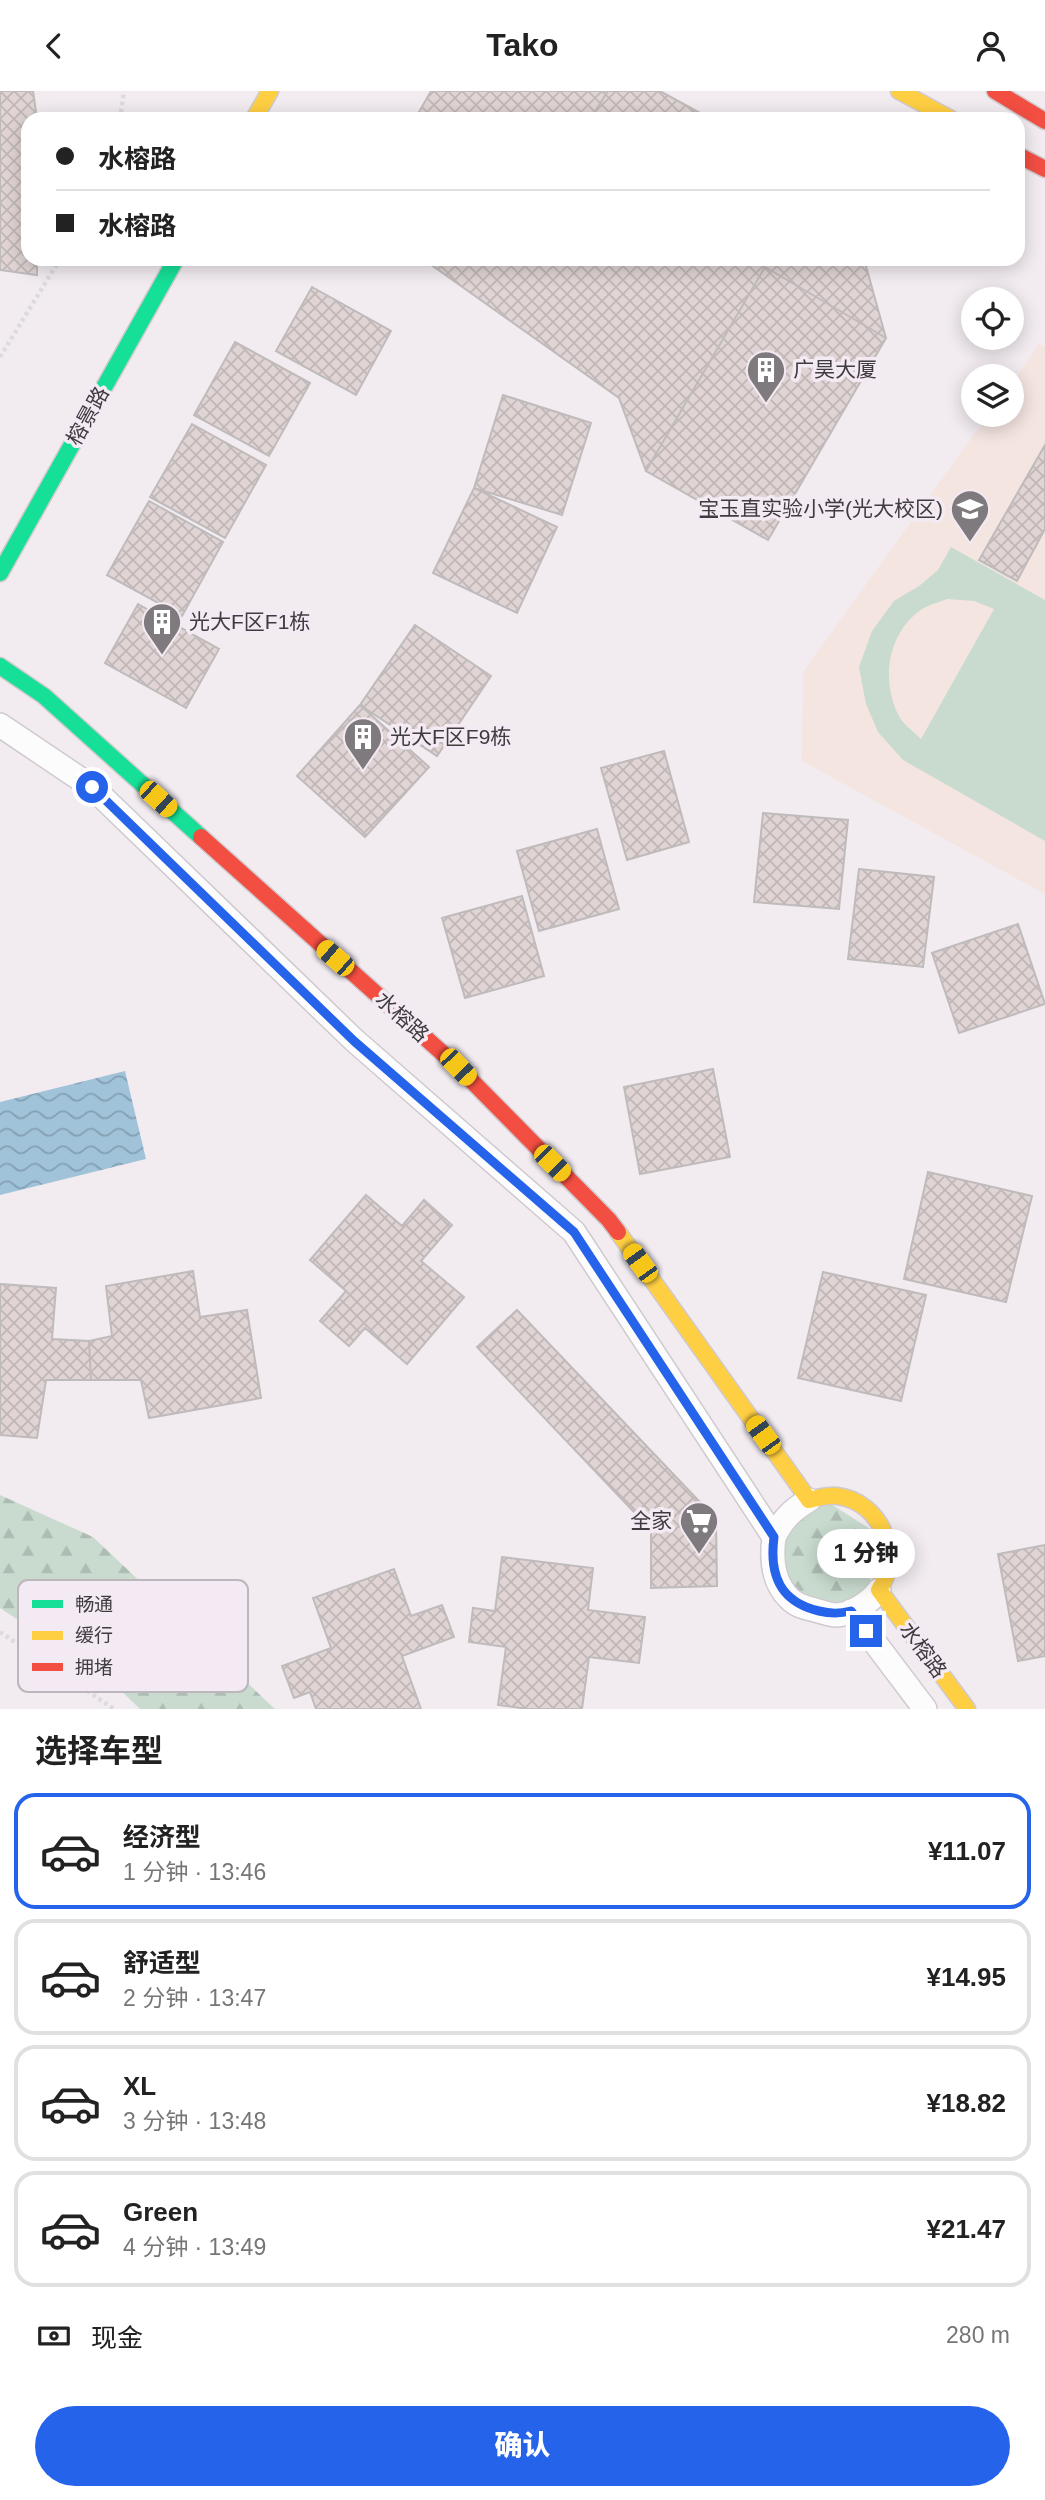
<!DOCTYPE html>
<html lang="zh">
<head>
<meta charset="utf-8">
<style>
	:root { --surface:#fff; --page:#f6f6f6; --text:#222; --muted:#767676; --line:#e0e0e0; --accent:#2563eb }
	body { margin:0; font-family:Arial,"Noto Sans SC",sans-serif; background:var(--page); color:var(--text); height:100vh; display:flex; flex-direction:column; font-size:26px; white-space:nowrap }
	* { box-sizing:border-box; margin:0 }
	p { font-size:23px; color:var(--muted) }
	.icon { flex:none; width:38px; height:38px; fill:none; stroke:currentColor; stroke-width:2; stroke-linecap:round; stroke-linejoin:round }
	.map { position:relative; height:1618px; overflow:hidden }
	.sheet { display:flex; flex-direction:column; background:var(--surface); flex:1 }
	.sheet>* { flex:none }
	.banner { position:absolute; left:21px; top:21px; width:1004px; height:154px; border-radius:21px; box-shadow:0 4px 18px #0003; display:grid; align-content:center; height:154px; padding:0 35px; background:var(--surface) }
	.fabs { position:absolute; left:961px; top:196px; display:grid; gap:14px }
	.fabs a { display:grid; place-items:center; width:63px; height:63px; border-radius:50%; background:var(--surface); box-shadow:0 4px 18px #0003; font-size:35px }
	.end { position:absolute; width:32px; height:32px; margin:-16px; border:9px solid #2563eb; background:#fff; box-shadow:0 0 0 4px #fff }
	.from { border-radius:50% }
	.bubble { position:absolute; height:49px; border-radius:24px; background:var(--surface); box-shadow:0 4px 18px #0003; font-size:23px; font-weight:800; line-height:49px; text-align:center }
	.car { position:absolute; width:21px; height:42px; margin:-21px -10px; border-radius:9px; box-shadow:0 0 5px 2px #0007; background:linear-gradient(#f5c518 24%,#345 0 40%,#f5c518 0 76%,#345 0 86%,#f5c518 0) }
	.banner b { display:flex; align-items:center; gap:24px; height:66px; font-size:26px }
	.banner b+b { border-top:2px solid var(--line) }
	.banner i { width:18px; height:18px; background:var(--text) }
	ul { padding:0; list-style:none }
	li { display:flex; align-items:center; gap:21px; height:116px; margin:0 14px 10px; padding:0 21px; border:4px solid var(--line); border-radius:21px }
	li div { flex:1 }
	li b { display:block; font-size:26px }
	li em { font-style:normal; font-weight:800 }
	li.selected { border-color:var(--accent) }
	li>.icon { width:63px; height:63px; stroke-width:1.5 }
	h2 { padding:0 35px; font-size:32px; line-height:84px }
	.pay { display:flex; align-items:center; gap:18px; height:77px; padding:0 35px; font-size:26px }
	.pay p { margin-inline-start:auto }
	.primary-button { display:flex; gap:14px; margin-top:auto; padding:14px 35px }
	.primary-button a { flex:1; height:80px; border-radius:42px; background:var(--accent); color:#fff; font-size:28px; font-weight:800; line-height:80px; text-align:center }
	header { display:flex; justify-content:space-between; align-items:center; height:91px; padding:0 35px; background:var(--surface); font-size:32px; font-weight:800 }
	.map>svg:first-child { display:block }
	.education { fill:#f4e5e0 }
	.forest { fill:url(#forest-firs) }
	.pitch { fill:#c9dbcf; fill-rule:evenodd }
	.water { fill:url(#water-waves) }
	.building { fill:url(#building-cross-hatch); stroke:#bfbbbc; stroke-width:2 }
	.lines { fill:none; stroke-linecap:round; stroke-linejoin:round }
	.street-casing { stroke:#cfcace; stroke-width:26 }
	.fast-casing { stroke:#cfcace; stroke-width:19 }
	.slow-casing { stroke:#cfcace; stroke-width:19 }
	.jam-casing { stroke:#cfcace; stroke-width:19 }
	.path { stroke:#dcdadc; stroke-width:4.5; stroke-dasharray:3.5 3.5; stroke-linecap:butt }
	.street { stroke:#fdfcfd; stroke-width:23 }
	.fast { stroke:#16e098; stroke-width:16 }
	.slow { stroke:#ffcf43; stroke-width:16 }
	.jam { stroke:#f24e42; stroke-width:16 }
	.route { stroke:#2563eb; stroke-width:9 }
	.labels { text-anchor:middle; stroke-width:7; stroke-linejoin:round; paint-order:stroke }
	.poi-label { font-size:21px; fill:#3f3c3f; stroke:#f4eaf3; text-anchor:start }
	.street-label { font-size:21px; fill:#3f3c3f; stroke:#f4eaf3 }
	.key { fill:#f4eaf3; stroke:#beb6bd; stroke-width:2 }
	.key-label { font-size:19px; fill:#3f3c3f }
</style>
</head>
<body>
<header><svg class="icon" aria-label="back" viewBox="0 0 24 24"><path d="M15 5l-7 7 7 7"/></svg>Tako<svg class="icon" aria-label="person" viewBox="0 0 24 24"><circle cx="12" cy="8" r="4"/><path d="M4 21q1-7 8-7t8 7"/></svg></header>
<div class="map">
<svg width="1045" height="1618" viewBox="0 0 1045 1618">
	<defs>
		<pattern id="forest-firs" width="22" height="20" patternUnits="userSpaceOnUse" patternTransform="scale(1.75)"><rect width="22" height="20" fill="#c9dbcf"/><path d="M5 1l3.5 6h-7zM16 11l3.5 6h-7z" fill="#aebdb3"/></pattern>
		<pattern id="water-waves" width="16" height="10" patternUnits="userSpaceOnUse" patternTransform="scale(1.75)"><rect width="16" height="10" fill="#a0c3da"/><path d="M0 5q4-4 8 0t8 0" fill="none" stroke="#84a0b2"/></pattern>
		<pattern id="building-cross-hatch" width="8" height="8" patternUnits="userSpaceOnUse" patternTransform="scale(1.75)"><rect width="8" height="8" fill="#e0d4d4"/><path d="M0 0l8 8M0 8l8-8" fill="none" stroke="#c1b7b7"/></pattern>
	</defs>
	<rect width="100%" height="100%" fill="#f2ecf1"/>
	<path class="education" d="M1039,253L1045,256V803L802,670L803,581L988,324H1012V292Z"/>
	<path class="forest" d="M0,1404L93,1446L275,1618H140L111,1590L0,1517Z
		M823,1408L886,1448L860,1514L797,1511L775,1453L780,1438Z"/>
	<path class="pitch" d="M951,456L1045,509V750L903,669L878,641L866,613L859,576L872,540L894,510L919,495L938,479ZM947,508L974,510L994,518L921,648C914,641 903,633 899,625C880,589 888,541 922,518C929,514 939,511 947,508Z"/>
	<path class="water" d="M125,980L146,1068L0,1104V1011Z"/>
	<path class="building" d="M0,0H33L37,28H28V168H37V184L0,179Z
		M431,0H660L710,28H415Z
		M608,0H660L700,22L697,28H604L594,22Z
		M423,168H864L886,247L768,449L646,380L619,307Z
		M765,176L886,247L768,449L646,380Z
		M312,196L391,240L356,304L276,260Z
		M235,251L310,292L269,365L194,324Z
		M503,304L591,332L562,424L474,397Z
		M192,333L266,374L225,447L150,406Z
		M1045,354V438L1017,490L979,469Z
		M474,397L557,436L517,522L433,482Z
		M149,410L223,451L182,525L107,484Z
		M138,513L219,558L186,617L105,572Z
		M415,534L491,585L437,665L360,614Z
		M360,614L429,676L365,746L297,685Z
		M664,660L689,751L627,769L601,677Z
		M763,722L848,729L839,818L754,811Z
		M597,738L619,818L539,840L517,760Z
		M859,778L934,786L923,876L848,868Z
		M522,805L544,885L465,907L442,827Z
		M1018,833L1045,913L959,942L932,862Z
		M713,978L730,1066L640,1083L624,996Z
		M928,1081L1032,1105L1006,1211L904,1188Z
		M366,1104L402,1135L424,1109L452,1134L421,1170L464,1206L407,1273L365,1237L349,1255L320,1230L346,1200L310,1169Z
		M193,1180L200,1226L247,1219L261,1307L149,1327L141,1289H91L89,1250L112,1245L106,1195Z
		M823,1181L926,1204L901,1310L798,1287Z
		M0,1193L56,1197L52,1248L89,1250L91,1289H46L37,1347L0,1344Z
		M517,1219L716,1428L717,1495L651,1497V1439L477,1256Z
		M1045,1454V1565L1018,1570L998,1463Z
		M502,1466L593,1477L588,1519L645,1526L639,1572L589,1566L582,1618H528L498,1614L506,1556L469,1551L473,1517L495,1520Z
		M394,1478L411,1525L442,1514L454,1546L402,1565L421,1618H316L310,1601L294,1607L282,1575L331,1557L313,1507Z"/>
	<g class="lines">
		<g class="street-casing">
			<path id="street" d="M0,634L92,696L354,949L574,1141L774,1446C771,1468 773,1492 790,1508C797,1515 806,1517 815,1519C822,1521 830,1524 837,1524C852,1523 871,1511 879,1499
				M774,1446C783,1428 792,1419 809,1409
				M851,1520L925,1618"/>
		</g>
		<g class="fast-casing">
			<path id="fast" d="M0,482L176,168
				M0,575L44,605L201,746"/>
		</g>
		<g class="slow-casing">
			<path id="slow" d="M899,0L951,28
				M254,28L270,0
				M618,1141L809,1409C818,1407 827,1404 837,1405C881,1410 903,1464 879,1499L967,1618"/>
		</g>
		<g class="jam-casing">
			<path id="jam" d="M995,0L1045,30
				M1018,64L1045,78
				M201,746L458,976L609,1129L618,1141"/>
		</g>
		<path class="path" d="M120,28L124,0
			M0,266L60,168
			M0,1541L114,1618"/>
		<use href="#street" class="street"/>
		<use href="#fast" class="fast"/>
		<use href="#slow" class="slow"/>
		<use href="#jam" class="jam"/>
	</g>
	<g class="lines">
		<path class="route" d="M92,696L354,950L574,1141L774,1446C769,1484 780,1511 819,1520C831,1523 839,1523 851,1520L866,1540"/>
	</g>
	<defs>
		<g id="building-pin" transform="scale(2.0125)"><path d="M0 17L-7.5 6A9.5 9.5 0 1 1 7.5 6Z" fill="#7e7a7d" stroke="#f4eaf3"/><path d="M-4-6H4V6H1V3H-1V6H-4ZM-2.5-4.3h1.7v1.8h-1.7ZM.8-4.3h1.7v1.8H.8ZM-2.5-1h1.7V.8h-1.7ZM.8-1h1.7V.8H.8Z" fill="#fff"/></g>
		<g id="school-pin" transform="scale(2.0125)"><path d="M0 17L-7.5 6A9.5 9.5 0 1 1 7.5 6Z" fill="#7e7a7d" stroke="#f4eaf3"/><path d="M0-5L7-2L0 1L-7-2ZM-4 1L0 2.5L4 1V4Q0 6-4 4Z" fill="#fff"/></g>
		<g id="supermarket-pin" transform="scale(2.0125)"><path d="M0 17L-7.5 6A9.5 9.5 0 1 1 7.5 6Z" fill="#7e7a7d" stroke="#f4eaf3"/><path d="M-6-5.5h2.5l.6 2H6L4.5 2H-2.5L-4.4-4H-6ZM-1.5 3.2a1.3 1.3 0 1 0 .1 0ZM3 3.2a1.3 1.3 0 1 0 .1 0Z" fill="#fff"/></g>
	</defs>
	<g fill-rule="evenodd">
		<use href="#building-pin" x="766" y="279"/>
		<use href="#school-pin" x="970" y="418"/>
		<use href="#building-pin" x="162" y="531"/>
		<use href="#building-pin" x="363" y="646"/>
		<use href="#supermarket-pin" x="699" y="1430"/>
	</g>
	<g class="labels">
		<g class="poi-label">
			<text x="793" y="286">广昊大厦</text>
			<text x="943" y="425" text-anchor="end">宝玉直实验小学(光大校区)</text>
			<text x="189" y="538">光大F区F1栋</text>
			<text x="390" y="653">光大F区F9栋</text>
			<text x="672" y="1437" text-anchor="end">全家</text>
		</g>
		<g class="street-label">
			<text transform="translate(88 325) rotate(-61)" y="7">榕景路</text>
			<text transform="translate(402 926) rotate(42)" y="7">水榕路</text>
			<text transform="translate(923 1559) rotate(54)" y="7">水榕路</text>
		</g>
	</g>
	<rect x="18" y="1489" width="230" height="112" rx="10" class="key"/>
	<rect x="32" y="1509" width="31" height="8" fill="#16e098"/>
	<rect x="32" y="1540" width="31" height="9" fill="#ffcf43"/>
	<rect x="32" y="1572" width="31" height="8" fill="#f24e42"/>
	<g class="key-label">
		<text x="75" y="1520">畅通</text>
		<text x="75" y="1551">缓行</text>
		<text x="75" y="1583">拥堵</text>
	</g>
</svg>
<div class="fabs">
<a><svg class="icon" aria-label="locate" viewBox="0 0 24 24"><circle cx="12" cy="12" r="6"/><path d="M12 2v4M12 18v4M2 12h4M18 12h4"/></svg></a>
<a><svg class="icon" aria-label="layers" viewBox="0 0 24 24"><path d="M12 4l9 5-9 5-9-5zM3 14l9 5 9-5"/></svg></a>
</div>
<i class="end from" style="left:92px;top:696px"></i>
<i class="end" style="left:866px;top:1540px"></i>
<div class="bubble" style="left:817px;top:1438px;width:98px">1 分钟</div>
<i class="car" style="left:158px;top:708px;rotate:132deg"></i>
<i class="car" style="left:335px;top:867px;rotate:311deg"></i>
<i class="car" style="left:458px;top:976px;rotate:136deg"></i>
<i class="car" style="left:552px;top:1072px;rotate:135deg"></i>
<i class="car" style="left:640px;top:1172px;rotate:324deg"></i>
<i class="car" style="left:763px;top:1344px;rotate:324deg"></i>
<div class="banner">
<b><i class="from"></i>水榕路</b>
<b><i></i>水榕路</b>
</div>
</div>
<section class="sheet">
<h2>选择车型</h2>
<ul>
<li class="selected"><svg class="icon" aria-label="car" viewBox="0 0 24 24"><path d="M5 17H2v-5l4-1 3-4h7l3 4 3 1v5h-3M9 17h6M6 11h13"/><circle cx="7" cy="17" r="2"/><circle cx="17" cy="17" r="2"/></svg><div><b>经济型</b><p>1 分钟 · 13:46</p></div><em>¥11.07</em></li>
<li><svg class="icon" aria-label="car" viewBox="0 0 24 24"><path d="M5 17H2v-5l4-1 3-4h7l3 4 3 1v5h-3M9 17h6M6 11h13"/><circle cx="7" cy="17" r="2"/><circle cx="17" cy="17" r="2"/></svg><div><b>舒适型</b><p>2 分钟 · 13:47</p></div><em>¥14.95</em></li>
<li><svg class="icon" aria-label="car" viewBox="0 0 24 24"><path d="M5 17H2v-5l4-1 3-4h7l3 4 3 1v5h-3M9 17h6M6 11h13"/><circle cx="7" cy="17" r="2"/><circle cx="17" cy="17" r="2"/></svg><div><b>XL</b><p>3 分钟 · 13:48</p></div><em>¥18.82</em></li>
<li><svg class="icon" aria-label="car" viewBox="0 0 24 24"><path d="M5 17H2v-5l4-1 3-4h7l3 4 3 1v5h-3M9 17h6M6 11h13"/><circle cx="7" cy="17" r="2"/><circle cx="17" cy="17" r="2"/></svg><div><b>Green</b><p>4 分钟 · 13:49</p></div><em>¥21.47</em></li>
</ul>
<div class="pay"><svg class="icon" aria-label="cash" viewBox="0 0 24 24"><path d="M3 7h18v10H3z"/><circle cx="12" cy="12" r="2"/></svg>现金<p>280 m</p></div>
<div class="primary-button"><a>确认</a></div>
</section>
</body>
</html>
